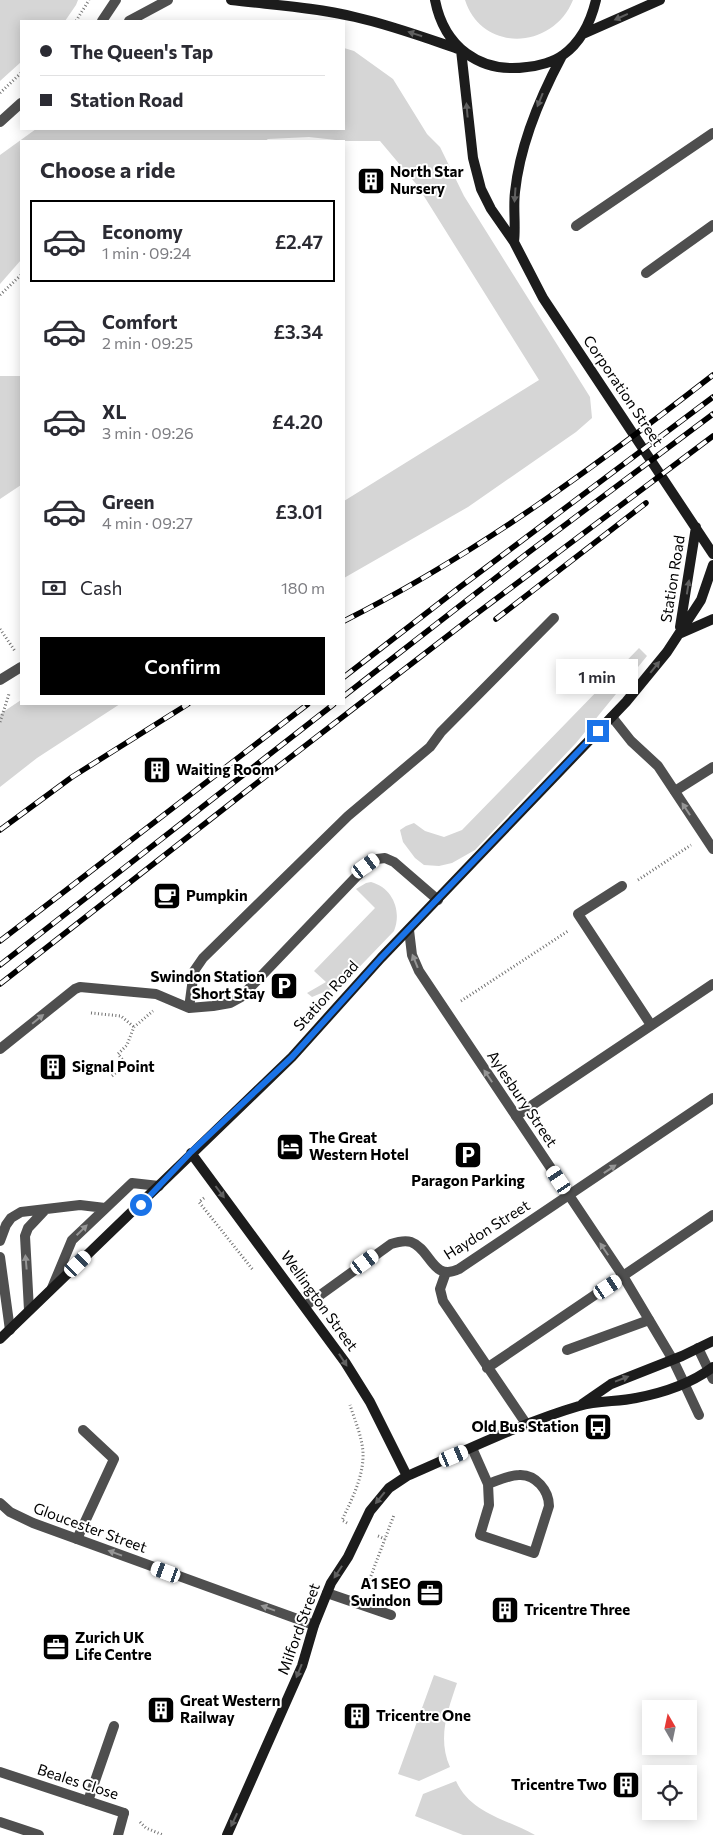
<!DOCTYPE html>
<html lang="en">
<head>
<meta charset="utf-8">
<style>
	:root { --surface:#fff; --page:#f7f7f7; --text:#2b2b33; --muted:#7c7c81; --line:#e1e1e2; --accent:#000 }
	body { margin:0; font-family:Commissioner,sans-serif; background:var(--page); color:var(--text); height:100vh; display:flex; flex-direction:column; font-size:19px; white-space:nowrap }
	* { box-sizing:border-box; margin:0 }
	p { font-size:16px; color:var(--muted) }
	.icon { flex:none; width:28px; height:28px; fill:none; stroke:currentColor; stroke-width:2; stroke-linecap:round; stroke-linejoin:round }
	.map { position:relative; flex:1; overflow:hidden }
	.panel { position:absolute; left:20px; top:140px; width:325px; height:565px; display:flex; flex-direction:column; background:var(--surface); border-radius:0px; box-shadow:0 2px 12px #0003 }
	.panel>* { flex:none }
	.banner { position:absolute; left:20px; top:20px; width:325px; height:110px; border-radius:0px; box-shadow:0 2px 12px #0003; display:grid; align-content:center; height:110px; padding:0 20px; background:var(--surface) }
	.needle { width:32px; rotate:351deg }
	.controls { position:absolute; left:642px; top:1700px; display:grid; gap:10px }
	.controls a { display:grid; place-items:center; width:55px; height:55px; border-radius:0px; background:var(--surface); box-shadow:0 2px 12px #0003; font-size:25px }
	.end { position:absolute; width:22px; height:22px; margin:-11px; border:6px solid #1a73e8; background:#fff; box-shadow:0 0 0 2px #fff }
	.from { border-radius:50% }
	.bubble { position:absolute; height:35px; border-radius:0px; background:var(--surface); box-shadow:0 2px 12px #0003; font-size:16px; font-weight:600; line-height:35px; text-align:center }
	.car { position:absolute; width:15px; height:30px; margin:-15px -8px; border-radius:6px; box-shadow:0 0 4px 1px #0007; background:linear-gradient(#fff 24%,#345 0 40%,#fff 0 76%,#345 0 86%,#fff 0) }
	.banner b { display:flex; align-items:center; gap:18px; height:48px; font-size:19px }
	.banner b+b { border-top:1px solid var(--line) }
	.banner i { width:12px; height:12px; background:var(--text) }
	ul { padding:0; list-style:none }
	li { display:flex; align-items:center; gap:15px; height:82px; margin:0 10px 8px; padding:0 10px; border:2px solid transparent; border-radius:0px }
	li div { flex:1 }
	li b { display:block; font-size:19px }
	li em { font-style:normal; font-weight:600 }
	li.on { border-color:var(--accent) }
	li>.icon { width:45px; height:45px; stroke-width:1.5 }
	h2 { padding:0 20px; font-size:22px; line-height:60px }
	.pay { display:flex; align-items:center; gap:12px; height:55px; padding:0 20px; font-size:19px }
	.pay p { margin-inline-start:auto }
	.primary-button { display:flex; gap:10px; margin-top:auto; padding:10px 20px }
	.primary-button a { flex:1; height:58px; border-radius:0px; background:var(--accent); color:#fff; font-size:20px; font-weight:600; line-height:58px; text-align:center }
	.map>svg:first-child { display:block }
	.green { fill:#d6d6d6 }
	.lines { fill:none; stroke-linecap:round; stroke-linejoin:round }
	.path { stroke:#717171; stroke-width:3; stroke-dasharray:1 2.5; stroke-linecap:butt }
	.lane { stroke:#4f4f4f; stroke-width:10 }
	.street { stroke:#4f4f4f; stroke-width:10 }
	.secondary { stroke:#1c1c1c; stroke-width:10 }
	.rail-casing { stroke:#000; stroke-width:5.5 }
	.rail { stroke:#fff; stroke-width:4; stroke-dasharray:11; stroke-linecap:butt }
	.oneway { fill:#606060 }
	.oneway2 { fill:#959595 }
	.route { stroke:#1a73e8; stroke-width:6 }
	.labels { text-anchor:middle; stroke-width:4; stroke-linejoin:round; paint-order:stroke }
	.poi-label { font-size:15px; font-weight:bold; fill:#000; stroke:#fff; text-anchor:start }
	.street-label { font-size:15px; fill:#000; stroke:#fff }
</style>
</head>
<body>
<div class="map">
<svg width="713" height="1835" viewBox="0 0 713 1835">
	<rect width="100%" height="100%" fill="#fff"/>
	<path class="green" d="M0,0H78L76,5L65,21H21V62L0,81Z
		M465,0H573C553,50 482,53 465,0Z
		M344,48L354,51L393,79L427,134L440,147L464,196L590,397L592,418L576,432L468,507L344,578V501L539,380L417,185L380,141H345L309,137L268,139L265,141H21V260L0,284V155L36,129H344Z
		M0,376H21V485L0,499Z
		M639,648L647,656L576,743L475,850L452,863L439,866L424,865L415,858L403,842L400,830L406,826L414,823L425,831L444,837L462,830Z
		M21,700V704H120L37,758L0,787V714Z
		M371,882C393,888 402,911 394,931L343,984L312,997L307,993L326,982L314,971L375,908L356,889L366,883Z
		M434,1675L457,1683C448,1710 437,1738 450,1767L419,1781L398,1774Z
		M456,1781C471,1814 507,1819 535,1835H463L415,1816L423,1794Z"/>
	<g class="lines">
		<path class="path" d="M76,21L89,0
			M0,93L21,73
			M0,295L21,275
			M0,629L15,651
			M0,722L9,694
			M638,880L691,845
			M461,1001L568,931
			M91,1013L121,1016L134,1027
			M112,1076L126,1064L118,1054L127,1045L134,1027L153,1011
			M204,1198L199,1202L253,1270
			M347,1523L342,1520C351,1501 362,1480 363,1458C364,1441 355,1421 350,1405
			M378,1536L385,1539
			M366,1589L394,1515
			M140,1822L146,1828L163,1835"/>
		<path class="lane" d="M576,226L713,133
			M646,273L713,225
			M0,680L21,667
			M675,791L713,767
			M622,886L578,914L651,1025
			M189,1008L194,971L203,958L348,816L430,747L441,732L554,618
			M0,1049L75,989L80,987L156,994L189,1008L213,1006L230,1003L241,997L356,877L377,859L385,858L394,862L438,900
			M516,1116L713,984
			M0,1241L6,1225L11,1218L21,1212L80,1205L105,1208
			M0,1257L10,1330
			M446,1272L440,1289L443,1301L527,1425
			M52,1288L72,1240L132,1183L159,1186
			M29,1310L25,1236L28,1228L44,1211
			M698,1348L713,1379
			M567,1350L649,1320
			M487,1368L713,1215
			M684,1383L699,1415
			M472,1448L488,1484C497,1481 509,1475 519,1475C536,1474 549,1491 549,1506L534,1553L480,1535L489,1505L488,1484
			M77,1539L114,1459L83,1430
			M88,1801L114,1726
			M0,1822L39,1835
			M118,1835L124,1813"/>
		<path class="street" d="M102,21L116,0
			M129,21L168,0
			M0,122L21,103
			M612,717L631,741L658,766L713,849
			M409,930L412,955L419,971L623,1276L673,1360L684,1383
			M305,1306L391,1244C397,1242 405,1240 411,1242C431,1249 432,1282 459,1269L713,1098
			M0,1503L10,1512L33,1523L314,1625
			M327,1593L391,1615
			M0,1772L124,1813"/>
		<path class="secondary" d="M231,0C272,5 314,7 355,17C391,25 426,38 461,50
			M435,0C444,46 479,74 527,67C538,66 554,62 563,55C581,42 591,21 596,0
			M583,34L660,0
			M461,50L473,158L481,189L491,209L514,242L543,298L713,554
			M514,242C516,225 513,208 515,192C520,144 539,99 562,56
			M680,627L696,527
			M679,634L713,619
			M191,1153L345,1362L370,1402L407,1476
			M0,1339L292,1057L381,958L626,702L667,652L701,600L713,565
			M582,1404L611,1384L682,1356L713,1341
			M227,1835L302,1666L314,1625L331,1583L348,1557L370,1511L389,1488L407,1476C463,1452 521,1423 579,1406C597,1400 618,1402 636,1398C662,1393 692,1383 713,1367"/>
		<g class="rail-casing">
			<path id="rail" d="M496,619L646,503
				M344,621C477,554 596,466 713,375
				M344,677L460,587L713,397
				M344,696L529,552L713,414
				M0,830L72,777L188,704
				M0,941L308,704
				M0,965L334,704
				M0,984L244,793L476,614L713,436"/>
		</g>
		<use href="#rail" class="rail"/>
	</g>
	<defs><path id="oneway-solid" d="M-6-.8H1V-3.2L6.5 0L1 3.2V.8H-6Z" transform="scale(1.25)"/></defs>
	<g class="oneway">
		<use href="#oneway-solid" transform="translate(621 17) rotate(156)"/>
		<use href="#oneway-solid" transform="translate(415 34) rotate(-163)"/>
		<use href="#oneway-solid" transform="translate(540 100) rotate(112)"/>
		<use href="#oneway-solid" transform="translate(467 110) rotate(-95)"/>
		<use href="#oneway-solid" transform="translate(515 195) rotate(94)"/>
		<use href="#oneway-solid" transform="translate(688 587) rotate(-81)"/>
		<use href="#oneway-solid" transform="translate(655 667) rotate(-51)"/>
		<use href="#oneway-solid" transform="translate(220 1192) rotate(53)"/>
		<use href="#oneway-solid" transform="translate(343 1360) rotate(57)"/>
		<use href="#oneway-solid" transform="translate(622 1379) rotate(-21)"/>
		<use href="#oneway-solid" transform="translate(380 1498) rotate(129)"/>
		<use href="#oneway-solid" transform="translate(338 1572) rotate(123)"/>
		<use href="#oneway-solid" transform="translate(299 1671) rotate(112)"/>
		<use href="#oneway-solid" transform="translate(234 1820) rotate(115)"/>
	</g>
	<g class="oneway2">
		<use href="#oneway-solid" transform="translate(686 809) rotate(-123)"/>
		<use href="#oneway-solid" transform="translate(415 961) rotate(-112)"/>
		<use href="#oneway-solid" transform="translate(38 1019) rotate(-39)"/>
		<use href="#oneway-solid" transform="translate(488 1076) rotate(-124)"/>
		<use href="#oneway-solid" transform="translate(610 1169) rotate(-34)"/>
		<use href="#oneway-solid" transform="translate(82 1230) rotate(-44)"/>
		<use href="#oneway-solid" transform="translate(604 1249) rotate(-124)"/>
		<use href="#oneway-solid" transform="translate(26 1262) rotate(-95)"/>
		<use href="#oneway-solid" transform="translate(115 1553) rotate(-160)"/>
		<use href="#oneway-solid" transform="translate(268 1608) rotate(-160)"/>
	</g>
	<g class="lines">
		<path class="route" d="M141,1205L191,1152L292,1057L381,958L598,731"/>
	</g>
	<defs>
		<g id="building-square" transform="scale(1.4375)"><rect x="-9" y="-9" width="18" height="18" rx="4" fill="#000" stroke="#fff"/><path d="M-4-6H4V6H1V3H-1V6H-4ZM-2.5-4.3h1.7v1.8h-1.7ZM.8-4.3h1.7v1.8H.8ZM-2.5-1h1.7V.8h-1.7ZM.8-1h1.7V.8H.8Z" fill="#fff"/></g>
		<g id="cafe-square" transform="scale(1.4375)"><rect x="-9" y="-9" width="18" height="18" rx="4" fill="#000" stroke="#fff"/><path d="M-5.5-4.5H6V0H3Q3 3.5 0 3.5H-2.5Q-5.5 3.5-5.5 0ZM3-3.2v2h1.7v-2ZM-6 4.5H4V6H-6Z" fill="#fff"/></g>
		<g id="parking-square" transform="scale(1.4375)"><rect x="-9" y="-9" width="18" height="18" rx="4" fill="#000" stroke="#fff"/><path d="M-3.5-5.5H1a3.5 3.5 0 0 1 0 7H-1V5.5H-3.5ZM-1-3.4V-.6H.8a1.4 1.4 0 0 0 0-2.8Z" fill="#fff"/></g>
		<g id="hotel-square" transform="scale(1.4375)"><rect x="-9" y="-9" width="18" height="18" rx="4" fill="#000" stroke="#fff"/><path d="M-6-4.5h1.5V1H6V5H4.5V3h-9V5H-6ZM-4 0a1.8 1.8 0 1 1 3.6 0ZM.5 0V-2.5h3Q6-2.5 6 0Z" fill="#fff"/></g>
		<g id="bus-square" transform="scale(1.4375)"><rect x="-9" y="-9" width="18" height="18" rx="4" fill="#000" stroke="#fff"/><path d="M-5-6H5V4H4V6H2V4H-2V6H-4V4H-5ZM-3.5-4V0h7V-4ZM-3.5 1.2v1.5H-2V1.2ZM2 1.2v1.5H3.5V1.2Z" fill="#fff"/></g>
		<g id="office-square" transform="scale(1.4375)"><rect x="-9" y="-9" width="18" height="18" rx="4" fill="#000" stroke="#fff"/><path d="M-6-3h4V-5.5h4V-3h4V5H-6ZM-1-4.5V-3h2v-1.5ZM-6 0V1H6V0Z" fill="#fff"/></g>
	</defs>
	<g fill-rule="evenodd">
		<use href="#building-square" x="371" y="181"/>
		<use href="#building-square" x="157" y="770"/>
		<use href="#cafe-square" x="167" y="896"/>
		<use href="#parking-square" x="284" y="986"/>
		<use href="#building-square" x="53" y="1067"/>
		<use href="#hotel-square" x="290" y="1147"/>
		<use href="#parking-square" x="468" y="1155"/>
		<use href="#bus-square" x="598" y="1427"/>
		<use href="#office-square" x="430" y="1593"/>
		<use href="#building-square" x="505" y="1610"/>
		<use href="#office-square" x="56" y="1647"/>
		<use href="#building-square" x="161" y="1710"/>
		<use href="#building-square" x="357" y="1716"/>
		<use href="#building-square" x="626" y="1785"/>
	</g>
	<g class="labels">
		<g class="poi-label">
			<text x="390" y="177">North Star<tspan x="390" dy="17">Nursery</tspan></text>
			<text x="176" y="775">Waiting Room</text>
			<text x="186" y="901">Pumpkin</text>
			<text x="265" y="982" text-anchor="end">Swindon Station<tspan x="265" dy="17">Short Stay</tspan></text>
			<text x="72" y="1072">Signal Point</text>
			<text x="309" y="1143">The Great<tspan x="309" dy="17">Western Hotel</tspan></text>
			<text x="468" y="1186" text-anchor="middle">Paragon Parking</text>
			<text x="579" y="1432" text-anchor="end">Old Bus Station</text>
			<text x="411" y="1589" text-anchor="end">A1 SEO<tspan x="411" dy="17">Swindon</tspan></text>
			<text x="524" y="1615">Tricentre Three</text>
			<text x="75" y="1643">Zurich UK<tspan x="75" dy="17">Life Centre</tspan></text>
			<text x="180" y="1706">Great Western<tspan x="180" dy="17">Railway</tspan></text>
			<text x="376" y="1721">Tricentre One</text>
			<text x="607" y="1790" text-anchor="end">Tricentre Two</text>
		</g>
		<g class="street-label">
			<text transform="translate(623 391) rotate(56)" y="5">Corporation Street</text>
			<text transform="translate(673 579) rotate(-81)" y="5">Station Road</text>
			<text transform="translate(326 996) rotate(-48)" y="5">Station Road</text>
			<text transform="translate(522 1099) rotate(56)" y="5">Aylesbury Street</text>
			<text transform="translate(487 1230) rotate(-32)" y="5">Haydon Street</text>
			<text transform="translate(319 1301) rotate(54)" y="5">Wellington Street</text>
			<text transform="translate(90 1528) rotate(20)" y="5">Gloucester Street</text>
			<text transform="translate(299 1629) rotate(-70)" y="5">Milford Street</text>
			<text transform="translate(78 1782) rotate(18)" y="5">Beales Close</text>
		</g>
	</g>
</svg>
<div class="controls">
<a><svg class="needle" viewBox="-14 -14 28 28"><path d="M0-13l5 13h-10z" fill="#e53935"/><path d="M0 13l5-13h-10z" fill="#7c7c81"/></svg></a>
<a><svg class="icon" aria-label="locate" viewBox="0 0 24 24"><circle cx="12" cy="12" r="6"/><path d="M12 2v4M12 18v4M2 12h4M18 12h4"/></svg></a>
</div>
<i class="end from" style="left:141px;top:1205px"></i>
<i class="end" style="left:598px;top:731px"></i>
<div class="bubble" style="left:556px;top:659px;width:82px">1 min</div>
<i class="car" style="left:366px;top:866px;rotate:54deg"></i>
<i class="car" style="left:559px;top:1180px;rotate:326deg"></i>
<i class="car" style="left:365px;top:1262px;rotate:54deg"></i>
<i class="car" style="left:78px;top:1264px;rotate:46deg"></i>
<i class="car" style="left:608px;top:1287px;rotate:56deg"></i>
<i class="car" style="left:454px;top:1456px;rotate:67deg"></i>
<i class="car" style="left:166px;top:1572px;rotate:290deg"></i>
<div class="banner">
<b><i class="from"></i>The Queen's Tap</b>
<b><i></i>Station Road</b>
</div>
<section class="panel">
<h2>Choose a ride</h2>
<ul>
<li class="on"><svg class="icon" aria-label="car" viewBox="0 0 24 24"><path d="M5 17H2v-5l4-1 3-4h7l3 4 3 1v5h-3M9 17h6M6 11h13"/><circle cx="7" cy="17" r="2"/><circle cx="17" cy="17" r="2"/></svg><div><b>Economy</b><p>1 min · 09:24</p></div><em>£2.47</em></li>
<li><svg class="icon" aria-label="car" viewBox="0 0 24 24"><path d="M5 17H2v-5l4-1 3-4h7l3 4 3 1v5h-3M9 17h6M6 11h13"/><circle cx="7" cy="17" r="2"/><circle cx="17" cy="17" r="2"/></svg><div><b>Comfort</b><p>2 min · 09:25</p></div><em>£3.34</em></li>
<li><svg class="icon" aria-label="car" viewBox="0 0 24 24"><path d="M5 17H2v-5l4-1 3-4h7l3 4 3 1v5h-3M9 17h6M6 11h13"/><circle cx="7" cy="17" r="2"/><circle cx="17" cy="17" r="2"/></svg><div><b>XL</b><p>3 min · 09:26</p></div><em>£4.20</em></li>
<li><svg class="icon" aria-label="car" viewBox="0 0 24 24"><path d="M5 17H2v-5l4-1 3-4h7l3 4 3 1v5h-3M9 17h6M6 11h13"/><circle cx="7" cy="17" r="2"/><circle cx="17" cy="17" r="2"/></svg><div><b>Green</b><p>4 min · 09:27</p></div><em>£3.01</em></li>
</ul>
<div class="pay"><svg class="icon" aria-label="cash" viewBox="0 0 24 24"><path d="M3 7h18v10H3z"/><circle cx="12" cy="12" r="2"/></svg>Cash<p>180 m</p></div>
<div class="primary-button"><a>Confirm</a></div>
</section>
</div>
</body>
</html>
